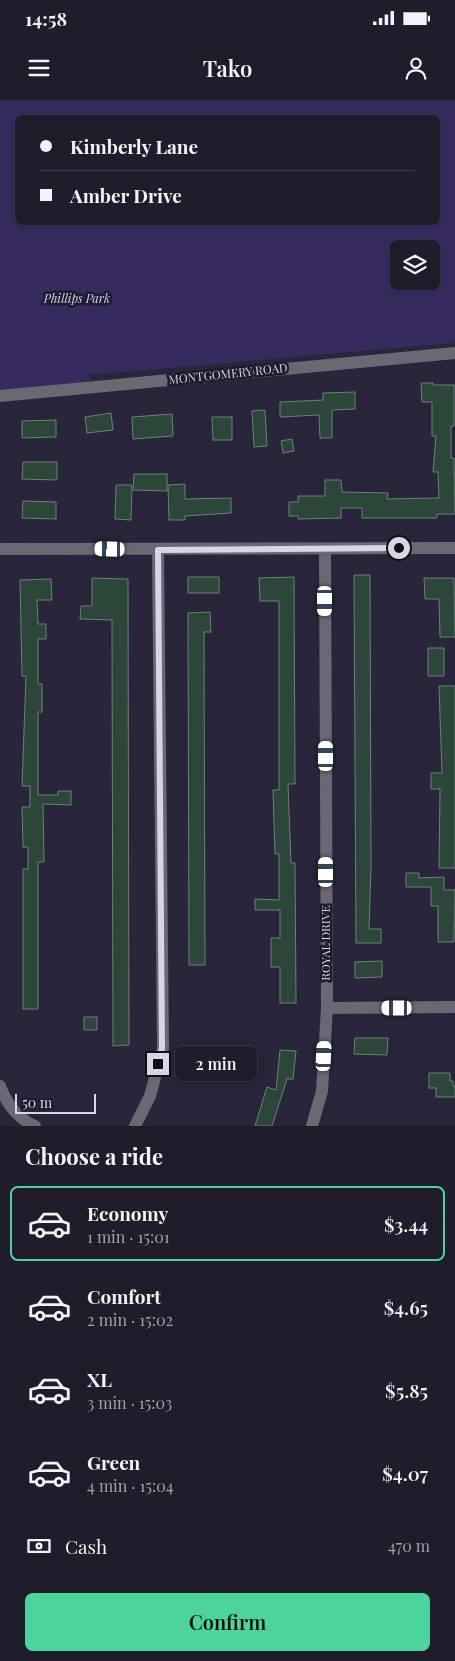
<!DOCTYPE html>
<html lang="en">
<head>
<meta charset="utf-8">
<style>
	:root { --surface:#1f1c2c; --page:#272534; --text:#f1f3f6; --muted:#a1a1a9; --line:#3c3a48; --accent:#4bd49b }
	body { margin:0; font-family:"Playfair Display",serif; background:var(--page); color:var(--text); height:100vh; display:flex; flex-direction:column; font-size:19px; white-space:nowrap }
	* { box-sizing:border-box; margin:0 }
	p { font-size:16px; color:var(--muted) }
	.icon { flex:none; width:28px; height:28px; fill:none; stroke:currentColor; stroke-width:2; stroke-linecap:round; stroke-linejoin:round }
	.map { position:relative; height:1026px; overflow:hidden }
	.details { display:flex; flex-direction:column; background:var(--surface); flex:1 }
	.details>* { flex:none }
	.guide { position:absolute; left:15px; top:15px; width:425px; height:110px; border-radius:8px; box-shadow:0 2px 8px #0003,0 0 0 1px var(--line); display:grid; align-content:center; height:110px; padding:0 25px; background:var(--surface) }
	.fabs { position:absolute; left:390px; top:140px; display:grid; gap:10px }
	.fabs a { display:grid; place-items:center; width:50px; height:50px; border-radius:8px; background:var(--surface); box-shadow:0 2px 8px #0003,0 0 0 1px var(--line); font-size:25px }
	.scale { position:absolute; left:15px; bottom:12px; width:81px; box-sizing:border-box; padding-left:5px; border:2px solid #d8d6e4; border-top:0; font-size:14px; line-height:18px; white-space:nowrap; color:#d8d6e4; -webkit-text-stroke:4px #1f1b2f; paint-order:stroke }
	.end { position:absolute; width:22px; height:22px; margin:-11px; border:6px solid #d8d6e4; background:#111; box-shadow:0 0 0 2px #111 }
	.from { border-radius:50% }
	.bubble { position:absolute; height:35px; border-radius:8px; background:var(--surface); box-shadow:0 2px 8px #0003,0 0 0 1px var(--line); font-size:16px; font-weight:600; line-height:35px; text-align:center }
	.car { position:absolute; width:15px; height:30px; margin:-15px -8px; border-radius:6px; box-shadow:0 0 4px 1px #0007; background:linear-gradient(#fff 24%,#345 0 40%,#fff 0 76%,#345 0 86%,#fff 0) }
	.guide b { display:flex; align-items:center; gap:18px; height:48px; font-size:19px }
	.guide b+b { border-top:1px solid var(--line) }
	.guide i { width:12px; height:12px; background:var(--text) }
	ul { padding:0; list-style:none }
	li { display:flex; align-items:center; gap:15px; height:75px; margin:0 10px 8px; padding:0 15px; border:2px solid transparent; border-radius:8px }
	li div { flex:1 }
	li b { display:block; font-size:19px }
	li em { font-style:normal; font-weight:600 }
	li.current { border-color:var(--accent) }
	li>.icon { width:45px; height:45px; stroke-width:1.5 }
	h2 { padding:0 25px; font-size:22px; line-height:60px }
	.pay { display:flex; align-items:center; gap:12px; height:55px; padding:0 25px; font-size:19px }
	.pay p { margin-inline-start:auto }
	.button { display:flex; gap:10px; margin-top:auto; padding:10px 25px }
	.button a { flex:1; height:58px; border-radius:8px; background:var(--accent); color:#111; font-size:20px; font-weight:600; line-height:58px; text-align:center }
	.status { display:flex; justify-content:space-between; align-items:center; height:35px; padding:0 25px; background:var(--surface); direction:ltr }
	.status svg { height:14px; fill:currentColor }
	header { display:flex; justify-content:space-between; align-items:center; height:65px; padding:0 25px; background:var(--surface); font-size:22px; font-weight:600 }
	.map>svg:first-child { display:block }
	.green { fill:#372b5e; fill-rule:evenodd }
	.building { fill:#2d463a; stroke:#688375 }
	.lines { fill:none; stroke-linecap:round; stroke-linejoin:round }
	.minor { stroke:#6a6873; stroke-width:12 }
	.route { stroke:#d8d6e4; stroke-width:6 }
	.labels { text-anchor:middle; stroke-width:5; stroke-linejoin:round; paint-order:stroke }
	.park-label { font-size:12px; font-style:italic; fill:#d5cff8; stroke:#1f1b2f }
	.street-label { font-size:12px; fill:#d8d6e4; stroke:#1f1b2f }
</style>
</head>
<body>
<div class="status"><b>14:58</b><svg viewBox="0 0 49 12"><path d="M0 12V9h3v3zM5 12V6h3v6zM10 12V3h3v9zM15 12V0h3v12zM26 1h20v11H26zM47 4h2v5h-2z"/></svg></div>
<header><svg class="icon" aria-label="menu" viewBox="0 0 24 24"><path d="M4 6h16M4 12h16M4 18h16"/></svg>Tako<svg class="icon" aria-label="person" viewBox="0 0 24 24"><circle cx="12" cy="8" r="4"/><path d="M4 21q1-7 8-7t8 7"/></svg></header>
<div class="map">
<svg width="455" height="1026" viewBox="0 0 455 1026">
	<rect width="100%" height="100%" fill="#29253a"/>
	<path class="green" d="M0,0H455V243L89,275L91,283L0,296ZM18,18H438V122H18ZM399,149H431V181H399Z"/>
	<path class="building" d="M421,283H433V285H454V326H451V358H454L455,414H437V418H362V408H341V418L298,419V416H289V402H298V396H325V380H341L342,392L388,393L387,399L439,398L438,372H433L436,336H432V302H422Z
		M355,292V309L332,310V338H320L319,315L280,317V302L323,300V293Z
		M265,310L267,346L254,347L252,311Z
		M111,313L113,330L87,333L85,317Z
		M172,314L173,336L133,339L132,317Z
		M212,317H232V340H213Z
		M56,320V337L22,338V321Z
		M292,339L294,351L283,353L281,341Z
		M23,362H57V380L22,379Z
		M134,374H167V391L133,390Z
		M185,384V399L231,398V413L185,416V420H169L168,385Z
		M116,385H132L131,420L115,419Z
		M23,401L56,402V419L22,418Z
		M354,475H370L371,767L369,829H381V843H356Z
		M188,477H219V493H188Z
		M294,477L295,684H288L291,763H295L296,903H280V867H271V838H280V810H255V799L279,800V754H275L273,690H279V501H260L259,478Z
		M92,478L128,479L129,945L113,946L112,520L80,519L81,506H92Z
		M424,478H454L455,537H440L439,499H425Z
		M51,479L52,500H37L38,524H46V539H38V584H42V612H38V695H58V691H71V705L43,704L44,762H38V909H23V769H28V747H23L22,707H30V686H22L26,576H22L20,480Z
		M210,512L211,532H204L205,865H189L188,513Z
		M428,548H444V576H428Z
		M439,586H455V768H439L440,689H431V673H442Z
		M406,773H419V778L444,777V790H455L454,842H438V806H431V787H406Z
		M382,861V877L355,878V862Z
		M84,917H97V930H84Z
		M355,938H388L387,955L354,954Z
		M280,950L296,951L293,979H287L272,1026H255L267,987L276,990Z
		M429,973H450V981H453V986H455V997H436V988H429Z"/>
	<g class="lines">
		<path class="minor" d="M0,296L455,253
			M0,449L455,448
			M327,908L455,907
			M0,986C6,1003 18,1019 35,1026
			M135,1026L150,996L163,948L158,450
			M312,1026L322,991L327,908L325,449"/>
	</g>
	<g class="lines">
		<path class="route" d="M158,964L162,948L158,450L399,448"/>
	</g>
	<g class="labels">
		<g class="park-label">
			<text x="77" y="203">Phillips Park</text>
		</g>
		<g class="street-label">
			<text transform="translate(228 274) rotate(-6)" y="4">MONTGOMERY ROAD</text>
			<text transform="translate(326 843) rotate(-90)" y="4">ROYAL DRIVE</text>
		</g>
	</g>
</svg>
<div class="fabs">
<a><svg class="icon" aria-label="layers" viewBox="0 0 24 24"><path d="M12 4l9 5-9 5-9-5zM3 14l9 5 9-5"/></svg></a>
</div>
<div class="scale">50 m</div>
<i class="end from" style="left:399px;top:448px"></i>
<i class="end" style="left:158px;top:964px"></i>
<div class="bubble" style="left:175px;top:946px;width:82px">2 min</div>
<i class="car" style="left:110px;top:449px;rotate:271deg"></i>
<i class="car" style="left:325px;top:501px;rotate:180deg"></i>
<i class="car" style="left:326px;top:656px;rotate:0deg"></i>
<i class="car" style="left:326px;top:772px;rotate:0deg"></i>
<i class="car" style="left:397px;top:908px;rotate:270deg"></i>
<i class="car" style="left:324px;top:956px;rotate:3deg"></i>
<div class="guide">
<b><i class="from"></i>Kimberly Lane</b>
<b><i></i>Amber Drive</b>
</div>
</div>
<section class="details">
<h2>Choose a ride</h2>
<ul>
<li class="current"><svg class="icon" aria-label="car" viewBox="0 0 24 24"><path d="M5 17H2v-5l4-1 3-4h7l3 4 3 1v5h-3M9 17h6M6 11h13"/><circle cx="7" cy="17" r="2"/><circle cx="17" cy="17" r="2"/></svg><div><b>Economy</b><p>1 min · 15:01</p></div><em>$3.44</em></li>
<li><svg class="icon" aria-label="car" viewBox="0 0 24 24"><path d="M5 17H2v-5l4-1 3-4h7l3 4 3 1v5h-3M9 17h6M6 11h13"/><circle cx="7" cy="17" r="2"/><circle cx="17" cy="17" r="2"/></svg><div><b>Comfort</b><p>2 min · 15:02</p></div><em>$4.65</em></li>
<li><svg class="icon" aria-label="car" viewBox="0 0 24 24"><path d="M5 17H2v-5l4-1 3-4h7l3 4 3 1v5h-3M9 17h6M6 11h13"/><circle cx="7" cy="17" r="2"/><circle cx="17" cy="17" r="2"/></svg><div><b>XL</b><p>3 min · 15:03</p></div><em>$5.85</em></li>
<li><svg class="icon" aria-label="car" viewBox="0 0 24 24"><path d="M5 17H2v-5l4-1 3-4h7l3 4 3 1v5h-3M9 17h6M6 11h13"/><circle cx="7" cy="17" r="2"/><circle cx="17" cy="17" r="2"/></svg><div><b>Green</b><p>4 min · 15:04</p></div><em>$4.07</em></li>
</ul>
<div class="pay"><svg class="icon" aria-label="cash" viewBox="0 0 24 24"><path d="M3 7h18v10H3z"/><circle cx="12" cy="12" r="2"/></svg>Cash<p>470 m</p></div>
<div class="button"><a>Confirm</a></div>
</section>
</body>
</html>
